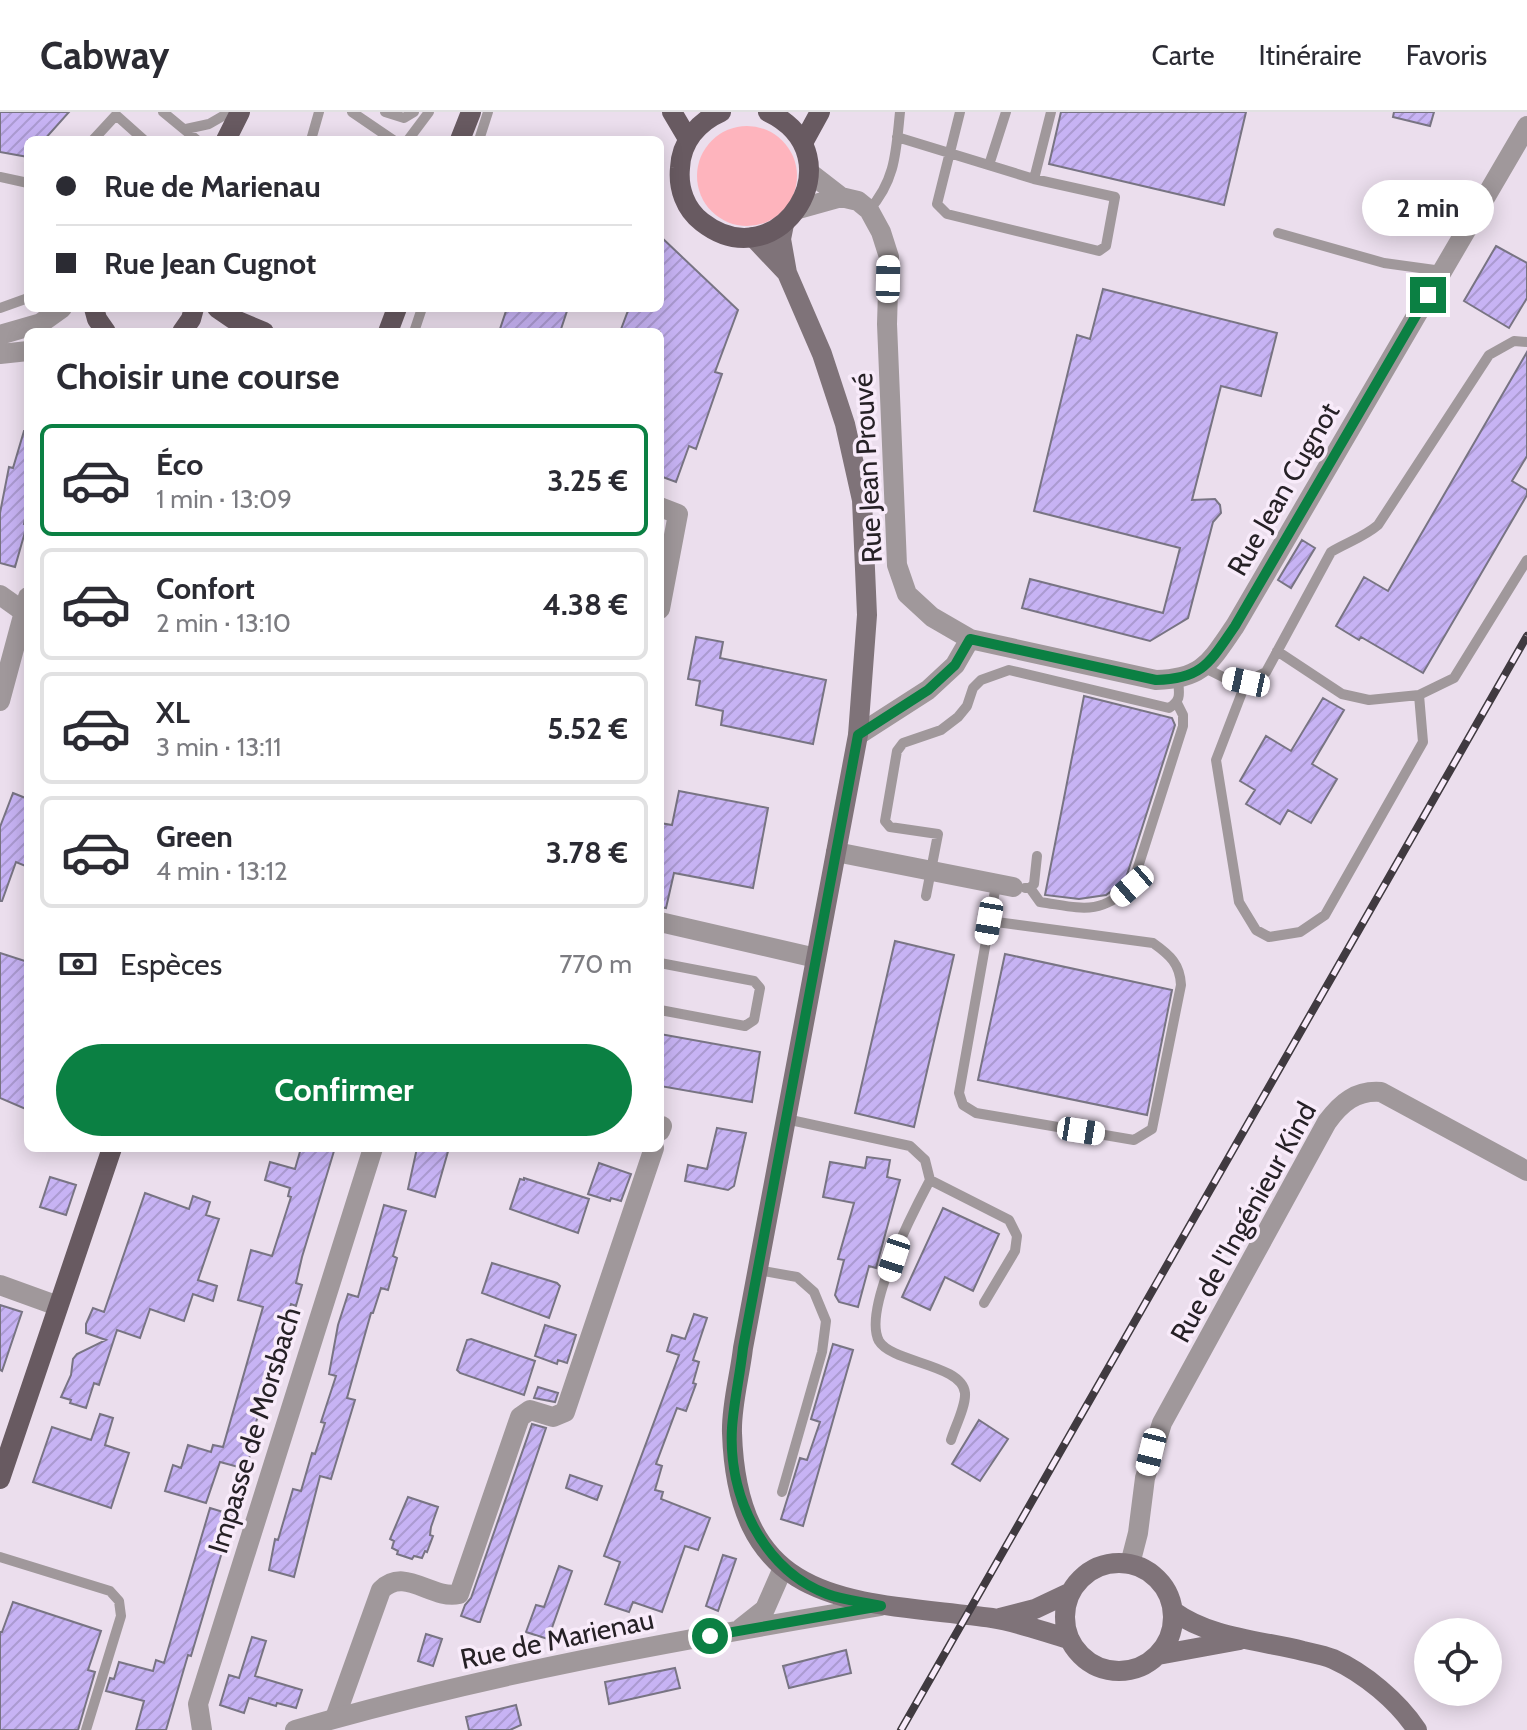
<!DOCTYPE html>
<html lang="fr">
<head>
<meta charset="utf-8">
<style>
	:root { --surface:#fff; --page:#f2f2f3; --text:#2b2b33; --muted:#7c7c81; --line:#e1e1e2; --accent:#0b8043 }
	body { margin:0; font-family:Cabin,sans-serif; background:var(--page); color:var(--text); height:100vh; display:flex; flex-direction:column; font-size:30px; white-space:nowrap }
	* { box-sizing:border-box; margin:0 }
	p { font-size:26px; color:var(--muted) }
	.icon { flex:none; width:44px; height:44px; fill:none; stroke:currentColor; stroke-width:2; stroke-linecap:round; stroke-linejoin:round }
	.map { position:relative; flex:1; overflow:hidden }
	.details { position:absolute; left:24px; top:216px; width:640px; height:824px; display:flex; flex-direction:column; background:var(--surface); border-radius:12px; box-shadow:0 4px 20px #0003 }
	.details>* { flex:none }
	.guide { position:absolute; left:24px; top:24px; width:640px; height:176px; border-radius:12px; box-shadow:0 4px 20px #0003; display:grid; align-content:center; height:176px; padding:0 32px; background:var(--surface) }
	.tools { position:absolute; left:1414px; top:1506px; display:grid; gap:16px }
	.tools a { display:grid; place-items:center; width:88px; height:88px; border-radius:50%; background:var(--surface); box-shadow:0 4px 20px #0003; font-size:40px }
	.end { position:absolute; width:36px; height:36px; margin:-18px; border:10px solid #0b8043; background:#fff; box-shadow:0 0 0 4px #fff }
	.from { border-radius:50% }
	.bubble { position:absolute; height:56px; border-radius:28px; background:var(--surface); box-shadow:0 4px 20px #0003; font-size:26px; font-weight:800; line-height:56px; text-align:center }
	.car { position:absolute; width:24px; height:48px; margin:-24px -12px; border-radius:10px; box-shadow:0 0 6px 2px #0007; background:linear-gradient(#fff 24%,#345 0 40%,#fff 0 76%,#345 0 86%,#fff 0) }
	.guide b { display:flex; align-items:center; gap:28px; height:76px; font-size:30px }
	.guide b+b { border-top:2px solid var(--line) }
	.guide i { width:20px; height:20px; background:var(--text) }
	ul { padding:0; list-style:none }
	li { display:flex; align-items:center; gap:24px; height:112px; margin:0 16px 12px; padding:0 16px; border:4px solid var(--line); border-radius:12px }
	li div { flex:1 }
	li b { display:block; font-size:30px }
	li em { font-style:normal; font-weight:800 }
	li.active { border-color:var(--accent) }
	li>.icon { width:72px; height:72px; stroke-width:1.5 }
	h2 { padding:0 32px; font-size:36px; line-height:96px }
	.pay { display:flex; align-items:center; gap:20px; height:88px; padding:0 32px; font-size:30px }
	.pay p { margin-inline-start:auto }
	.button { display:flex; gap:16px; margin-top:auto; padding:16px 32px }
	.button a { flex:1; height:92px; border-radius:48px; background:var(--accent); color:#fff; font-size:32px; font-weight:800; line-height:92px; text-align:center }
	header { display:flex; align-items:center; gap:48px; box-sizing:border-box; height:112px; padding:0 40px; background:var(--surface); border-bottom:2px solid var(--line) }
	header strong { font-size:38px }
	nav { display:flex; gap:44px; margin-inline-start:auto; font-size:28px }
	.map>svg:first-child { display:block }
	.grass { fill:#feb4bd }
	.building { fill:url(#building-hatch); stroke:#787483; stroke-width:2 }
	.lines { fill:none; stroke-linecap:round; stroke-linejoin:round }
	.service { stroke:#a0989b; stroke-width:10 }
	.minor { stroke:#a0989b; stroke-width:20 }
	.tertiary { stroke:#a0989b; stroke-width:20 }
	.secondary { stroke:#7f7379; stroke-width:20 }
	.primary { stroke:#685a61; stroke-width:20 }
	.rail-casing { stroke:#403a40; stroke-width:8 }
	.rail { stroke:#f8ebfa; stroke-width:5; stroke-dasharray:15; stroke-linecap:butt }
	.route { stroke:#0b8043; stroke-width:10 }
	.labels { text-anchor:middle; stroke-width:7; stroke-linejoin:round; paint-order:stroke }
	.street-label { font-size:28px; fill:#262126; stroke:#f8ebfa }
</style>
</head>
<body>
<header>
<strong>Cabway</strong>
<nav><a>Carte</a><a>Itinéraire</a><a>Favoris</a></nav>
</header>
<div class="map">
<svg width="1527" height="1618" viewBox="0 0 1527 1618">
	<defs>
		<pattern id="building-hatch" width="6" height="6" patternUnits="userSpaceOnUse" patternTransform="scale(2)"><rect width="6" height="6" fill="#c7b3f4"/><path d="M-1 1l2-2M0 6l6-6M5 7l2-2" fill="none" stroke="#ab9ad1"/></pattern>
	</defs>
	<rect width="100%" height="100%" fill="#ebdeed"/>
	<path class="grass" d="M697 64a50 50 0 1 1 100 0a50 50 0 1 1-100 0Z"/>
	<path class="building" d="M0,0H69L44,28H28V45L0,40Z
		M1061,0H1246L1224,93L1049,52Z
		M1394,0H1434L1430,14L1393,5Z
		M660,124L738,198L715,260L722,262L696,337L689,334L676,370L660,364V220H620L629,196H660Z
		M1496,134L1527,151V186L1509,216L1464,189Z
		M1103,177L1277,221L1261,284L1221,274L1192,388L1215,387L1220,393L1221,401L1213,410L1188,506L1150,529L1022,496L1030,467L1163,501L1180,436L1034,399L1077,223L1090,227Z
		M507,196H568L560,220H499Z
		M1527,240V344L1512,369L1527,378V383L1423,561L1361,525L1359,528L1336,514L1364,465L1388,479Z
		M24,319H28V392L24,412L27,413L15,455L0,451V401L9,355L13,356Z
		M1302,428L1315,436L1291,476L1278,468Z
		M696,525L723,530L720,546L826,568L813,632L721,613L723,599L696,593L700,569L688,567Z
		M1084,584L1172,606L1175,613L1125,769L1106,783L1079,787L1045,783Z
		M1323,586L1344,598L1312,652L1337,667L1311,711L1288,698L1280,712L1246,692L1255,678L1240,669L1266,624L1291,639Z
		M679,679L768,696L753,776L674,761L666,796L660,795V711L672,713Z
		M13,681L28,687V755L16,750L2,789H0V715Z
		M895,829L954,843L914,1015L855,1001Z
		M0,841L28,850V998L0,986Z
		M1005,842L1172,878L1147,1003L978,968Z
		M660,922L760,940L752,990L660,974Z
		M717,1016L746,1021L734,1074L728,1078L685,1069L688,1053L707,1057Z
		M301,1036L334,1039L302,1145L296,1171L302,1173L296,1194L291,1192L274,1247L251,1328L254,1329L246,1357L220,1350L206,1391L165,1379L173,1353L181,1356L188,1333L211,1340L213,1333L223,1335L263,1195L238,1188L251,1138L272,1144L291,1085L288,1084L290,1076L265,1068L270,1050L295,1057Z
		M417,1036H449L435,1085L408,1077Z
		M867,1045L890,1048L887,1065L900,1068L876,1156L869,1154L858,1195L839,1190L835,1183L844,1148L838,1147L854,1091L823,1085L830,1050L865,1056Z
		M599,1051L631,1062L621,1089L611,1086L610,1089L588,1082Z
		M50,1065L76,1073L66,1103L40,1095Z
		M524,1066L589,1087L578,1121L510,1097L520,1067L524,1068Z
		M145,1081L189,1097L193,1084L210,1090L206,1103L219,1107L198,1168L217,1174L213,1189L193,1182L184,1209L150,1197L140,1226L117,1218L99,1273L94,1271L86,1296L70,1291L71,1288L61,1285L71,1263L73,1247L77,1242L106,1228L86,1221V1212L93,1196L104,1200Z
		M384,1093L406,1099L393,1144L397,1146L388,1178L381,1176L373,1201H371L347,1286L355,1288L331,1367L320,1364L294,1465L269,1458L275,1427L278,1428L293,1377L301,1379L312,1341L315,1342L325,1311L321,1310L336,1264L329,1262L338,1213L348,1182L358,1185Z
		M943,1096L999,1122L973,1179L945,1165L930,1198L902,1185Z
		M492,1151L557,1171L560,1174L549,1206L482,1181Z
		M0,1193L22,1200L2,1259L0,1258Z
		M694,1202L707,1206L693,1248L699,1250L693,1271L696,1272L686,1299L677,1296L656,1352L662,1354L655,1378L663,1380L661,1387L710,1406L698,1438L685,1434L662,1500L633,1490L629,1500L605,1492L620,1450L604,1444L679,1243L667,1239L672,1223L685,1227Z
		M545,1213L576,1223L567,1251L558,1248L557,1252L535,1244Z
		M471,1227L535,1249L524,1283L460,1261L457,1258L467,1228Z
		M833,1232L853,1238L803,1414L781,1407L800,1346L807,1348L820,1310L811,1307Z
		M538,1275L558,1281L555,1290L534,1286Z
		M100,1302L113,1306L105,1333L129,1341L111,1396L33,1370L52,1315L91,1328Z
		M979,1308L1008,1327L980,1369L952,1352Z
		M532,1312L546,1316L480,1510H478L461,1504L465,1493L471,1486Z
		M570,1363L602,1374L597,1388L566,1376Z
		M408,1385L438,1395L431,1415L430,1423L433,1424L427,1440L425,1439L422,1446L414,1444L412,1447L397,1442L398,1439L392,1436L394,1429L390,1427Z
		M210,1396L233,1403L191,1544L188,1543L166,1618H136L144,1589L106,1579L110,1566L114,1567L119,1550L153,1559L156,1548L164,1551Z
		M723,1443L736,1447L718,1499L706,1494Z
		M559,1454L572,1459L548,1527L526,1520L536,1493L544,1495Z
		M13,1490L101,1519L88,1558L95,1560L78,1618H0V1520H2Z
		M426,1522L442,1527L433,1554L418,1549Z
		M252,1525L266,1529L255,1564L302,1578L296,1596L277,1591L276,1594L249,1586L244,1601L220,1593L229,1563L239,1566Z
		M846,1538L851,1561L789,1576L783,1554Z
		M675,1556L680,1576L609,1592L605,1570Z
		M516,1593L521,1613L510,1618H469L466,1605Z"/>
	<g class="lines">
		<path class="service" d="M163,0L197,28
			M352,0L393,28
			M385,0L404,6L414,0
			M960,0L937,92L947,102L1099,139L1106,134L1115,85L1034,67
			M186,17L209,12L230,0
			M897,25L1034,67L1051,0
			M93,28L116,3L144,28
			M311,28L319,0
			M408,28L429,0
			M479,28L488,0
			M989,53L1006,0
			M0,65L28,71
			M869,98C896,68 896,38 900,0
			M1278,121L1384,151L1442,159
			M0,196L28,186
			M414,220L422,196
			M1277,539L1342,582L1369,588L1419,583L1454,566L1527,448
			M1203,555L1225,566L1246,570L1266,560L1331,440C1348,430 1364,425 1378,413L1489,243L1514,229L1527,230
			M1246,570L1216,648L1239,790L1256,818L1269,825L1300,820L1325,803L1423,630L1419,583
			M1025,776H1030L1034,772L1037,744
			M1030,776L1040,790C1082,796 1098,804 1132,774L1183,614V603L1177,591
			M926,784L938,722L890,715L885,709L897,639L903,631L941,618L958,605L967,594L973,576L981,568L1009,558L1169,596C1182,588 1179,581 1178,568
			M989,809L1153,831C1170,843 1180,852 1181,873L1152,1017L1134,1028L976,1001L963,993L959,981L996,773
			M660,851L754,869L760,876L754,908L745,914L660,898
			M786,1007L910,1034L925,1048L930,1068C914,1098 862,1198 879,1229C892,1251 962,1252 965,1281C966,1294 955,1315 951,1328
			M930,1068L1009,1108L1017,1124L1015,1139L984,1191
			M758,1158L797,1165L814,1180L826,1209L822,1240L782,1380
			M0,1445L110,1479L119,1489L121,1504L86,1618"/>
		<path class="minor" d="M810,61L841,85L858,89L869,98L881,120L889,145L887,212L897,453L907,482L932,505L970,527L1156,568C1203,567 1210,550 1235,514L1527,14
			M798,97L841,85
			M0,223L41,211L62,196
			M0,242L28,239
			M660,395L678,402L660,497
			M0,483L24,500
			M0,589L28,485
			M858,623L928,578L955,553L970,527
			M836,740L1013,775
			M660,810L816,846
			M660,1019L662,1014
			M0,1173L58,1194
			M1130,1452L1138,1421L1145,1366L1162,1311L1327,1010C1341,991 1356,978 1381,980L1527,1059
			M335,1606L381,1478C405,1454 431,1488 459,1482L520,1305L530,1298L553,1305L565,1300L654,1036
			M202,1618L198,1592L373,1036"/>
		<path class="tertiary" d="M741,1516L765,1497L783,1456
			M295,1618C486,1562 684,1527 881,1494"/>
		<path class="secondary" d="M784,112L781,127L787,161L822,242L845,312L862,388L867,503L858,623L743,1236C740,1263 731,1294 732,1321C738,1500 856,1488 992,1506C1018,1510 1044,1520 1069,1527
			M753,125L787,161
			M1065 1505a54 54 0 1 1 108 0a54 54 0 1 1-108 0Z
			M1173,1499C1210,1526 1259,1528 1303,1539C1312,1541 1324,1543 1333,1547C1364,1561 1398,1589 1417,1618
			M1000,1506L1035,1497L1071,1480
			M1158,1543L1240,1528"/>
		<path class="primary" d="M672,0L688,27
			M721,0C698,10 681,30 680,56C678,76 685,97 702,110C779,170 860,44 768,0
			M226,28L240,0
			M460,28L471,0
			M803,31L820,0
			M94,196L97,207L106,220
			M217,196L233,207L264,220
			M182,220L191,207L194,196
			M388,220L397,196
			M0,1367L112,1036"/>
		<g class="rail-casing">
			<path id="rail" d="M901,1618L1527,524"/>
		</g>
		<use href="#rail" class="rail"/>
	</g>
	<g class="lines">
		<path class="route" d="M710,1524L881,1494C863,1490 843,1488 827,1482C762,1457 728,1383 732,1316C734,1289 740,1263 743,1236L858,623L928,578L955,553L970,527L1156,568C1203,567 1210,550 1235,514L1428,183"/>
	</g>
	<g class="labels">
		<g class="street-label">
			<text transform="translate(867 356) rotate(-93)" y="10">Rue Jean Prouvé</text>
			<text transform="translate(1283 377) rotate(-60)" y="10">Rue Jean Cugnot</text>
			<text transform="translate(1243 1110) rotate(-61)" y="10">Rue de l'Ingénieur Kind</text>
			<text transform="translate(254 1318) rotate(-73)" y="10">Impasse de Morsbach</text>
			<text transform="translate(557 1527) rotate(-12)" y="10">Rue de Marienau</text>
		</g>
	</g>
</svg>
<div class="tools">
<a><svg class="icon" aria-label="locate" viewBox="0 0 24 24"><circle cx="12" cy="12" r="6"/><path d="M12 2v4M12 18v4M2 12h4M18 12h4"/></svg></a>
</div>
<i class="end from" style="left:710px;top:1524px"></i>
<i class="end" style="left:1428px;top:183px"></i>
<div class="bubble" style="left:1362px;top:68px;width:132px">2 min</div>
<i class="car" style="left:888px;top:167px;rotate:1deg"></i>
<i class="car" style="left:1246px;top:570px;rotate:282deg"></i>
<i class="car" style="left:1132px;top:774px;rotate:229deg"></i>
<i class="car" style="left:989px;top:809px;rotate:190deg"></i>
<i class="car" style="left:1081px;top:1019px;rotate:99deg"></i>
<i class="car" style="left:894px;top:1146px;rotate:198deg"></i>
<i class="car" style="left:1151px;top:1340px;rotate:194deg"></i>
<div class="guide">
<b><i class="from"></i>Rue de Marienau</b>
<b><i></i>Rue Jean Cugnot</b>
</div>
<section class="details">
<h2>Choisir une course</h2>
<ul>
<li class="active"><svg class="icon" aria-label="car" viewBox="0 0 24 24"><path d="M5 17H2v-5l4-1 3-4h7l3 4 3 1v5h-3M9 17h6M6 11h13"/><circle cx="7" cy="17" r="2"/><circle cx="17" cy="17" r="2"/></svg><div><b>Éco</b><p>1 min · 13:09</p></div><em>3.25 €</em></li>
<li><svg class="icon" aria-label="car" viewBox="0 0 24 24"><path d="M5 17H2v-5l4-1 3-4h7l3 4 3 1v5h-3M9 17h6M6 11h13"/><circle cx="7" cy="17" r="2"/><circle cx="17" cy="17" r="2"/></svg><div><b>Confort</b><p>2 min · 13:10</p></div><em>4.38 €</em></li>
<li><svg class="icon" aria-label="car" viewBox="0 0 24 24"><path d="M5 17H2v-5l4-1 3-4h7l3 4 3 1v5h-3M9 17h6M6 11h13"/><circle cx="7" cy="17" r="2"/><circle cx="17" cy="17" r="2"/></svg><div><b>XL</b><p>3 min · 13:11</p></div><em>5.52 €</em></li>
<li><svg class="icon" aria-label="car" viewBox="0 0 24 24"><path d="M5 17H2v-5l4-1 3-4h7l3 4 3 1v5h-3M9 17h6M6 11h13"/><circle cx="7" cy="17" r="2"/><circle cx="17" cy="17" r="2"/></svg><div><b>Green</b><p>4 min · 13:12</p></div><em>3.78 €</em></li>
</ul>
<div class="pay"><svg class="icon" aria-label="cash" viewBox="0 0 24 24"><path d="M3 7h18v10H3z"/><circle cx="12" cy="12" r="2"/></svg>Espèces<p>770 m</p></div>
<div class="button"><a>Confirmer</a></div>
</section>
</div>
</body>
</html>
